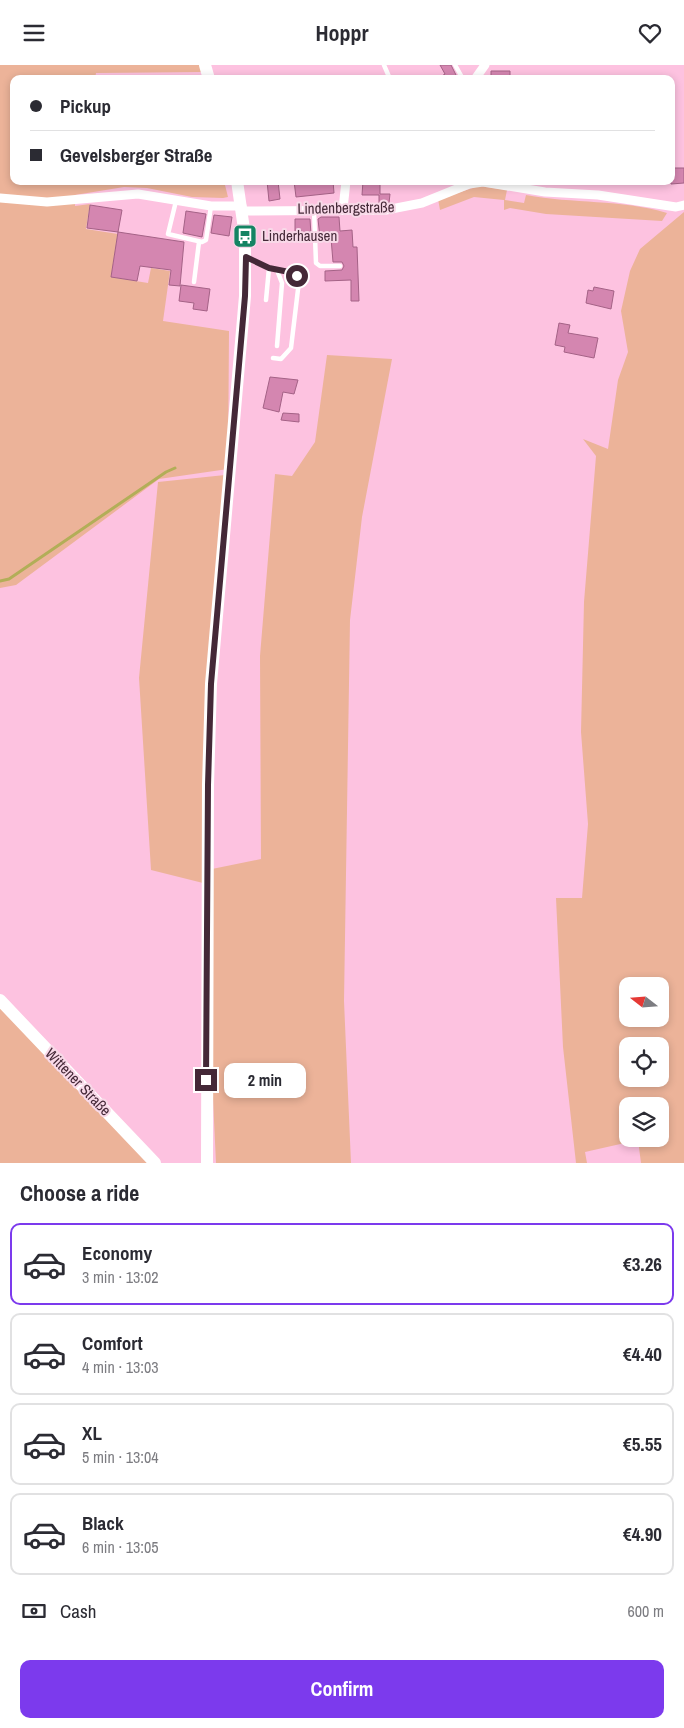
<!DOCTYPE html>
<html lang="en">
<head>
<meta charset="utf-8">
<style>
	:root { --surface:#fff; --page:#f7f7f7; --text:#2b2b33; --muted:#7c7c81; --line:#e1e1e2; --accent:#7c3aed }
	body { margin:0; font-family:"Archivo Narrow",sans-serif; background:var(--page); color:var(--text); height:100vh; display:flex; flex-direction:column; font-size:19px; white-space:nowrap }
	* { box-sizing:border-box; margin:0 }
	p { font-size:16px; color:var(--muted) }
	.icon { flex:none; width:28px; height:28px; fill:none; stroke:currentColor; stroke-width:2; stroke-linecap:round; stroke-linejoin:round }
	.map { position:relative; height:1098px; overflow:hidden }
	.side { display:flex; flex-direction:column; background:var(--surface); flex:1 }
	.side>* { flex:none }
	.hud { position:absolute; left:10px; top:10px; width:665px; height:110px; border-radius:10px; box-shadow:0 2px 8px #0003; display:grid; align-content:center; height:110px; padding:0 20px; background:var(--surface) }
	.needle { width:32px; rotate:287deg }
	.buttons { position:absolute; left:619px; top:912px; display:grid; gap:10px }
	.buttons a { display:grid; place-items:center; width:50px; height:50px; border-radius:10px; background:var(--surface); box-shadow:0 2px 8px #0003; font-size:25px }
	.end { position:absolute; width:22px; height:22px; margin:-11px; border:6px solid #442837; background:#fff; box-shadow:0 0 0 2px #fff }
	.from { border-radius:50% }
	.bubble { position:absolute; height:35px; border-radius:10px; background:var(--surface); box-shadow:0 2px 8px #0003; font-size:16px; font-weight:700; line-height:35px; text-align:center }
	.hud b { display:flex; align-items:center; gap:18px; height:48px; font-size:19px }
	.hud b+b { border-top:1px solid var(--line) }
	.hud i { width:12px; height:12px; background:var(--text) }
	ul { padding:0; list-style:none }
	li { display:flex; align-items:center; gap:15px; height:82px; margin:0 10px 8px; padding:0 10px; border:2px solid var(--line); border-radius:10px }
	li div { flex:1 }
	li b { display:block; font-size:19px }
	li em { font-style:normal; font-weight:700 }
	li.on { border-color:var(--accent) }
	li>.icon { width:45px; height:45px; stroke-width:1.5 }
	h2 { padding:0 20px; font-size:22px; line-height:60px }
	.pay { display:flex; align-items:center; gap:12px; height:55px; padding:0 20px; font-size:19px }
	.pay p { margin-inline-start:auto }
	.primary-button { display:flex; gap:10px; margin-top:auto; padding:10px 20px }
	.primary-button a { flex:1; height:58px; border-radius:10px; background:var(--accent); color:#fff; font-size:20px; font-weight:700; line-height:58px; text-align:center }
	header { display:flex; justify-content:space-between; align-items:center; height:65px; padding:0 20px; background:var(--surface); font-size:22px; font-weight:700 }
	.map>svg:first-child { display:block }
	.green { fill:#ecb399; fill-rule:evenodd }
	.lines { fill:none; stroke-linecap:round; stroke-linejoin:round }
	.stream { stroke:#b2ae58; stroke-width:3 }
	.building { fill:#d486b0; stroke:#a46286 }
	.lane { stroke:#fff; stroke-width:4.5 }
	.street { stroke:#fff; stroke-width:9 }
	.secondary { stroke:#fff; stroke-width:12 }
	.route { stroke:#442837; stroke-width:6 }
	.labels { text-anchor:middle; stroke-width:4; stroke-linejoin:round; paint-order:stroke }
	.street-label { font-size:15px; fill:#442837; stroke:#f8d9e8 }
	.poi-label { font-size:15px; fill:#442837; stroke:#f8d9e8; text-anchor:start }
</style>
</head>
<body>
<header><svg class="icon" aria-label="menu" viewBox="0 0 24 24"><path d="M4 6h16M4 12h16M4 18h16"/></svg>Hoppr<svg class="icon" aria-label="heart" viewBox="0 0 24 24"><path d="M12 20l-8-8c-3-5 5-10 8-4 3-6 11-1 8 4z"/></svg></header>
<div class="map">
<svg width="684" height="1098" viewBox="0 0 684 1098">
	<rect width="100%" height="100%" fill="#fdc2e0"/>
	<path class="green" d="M0,0H203L204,7L96,8L95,14H14V116H224L228,132L223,133L192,132L147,123L124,122L75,130V141L90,139L86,164L118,169L111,212L148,218L151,203L170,206L163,256L229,266L228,404L159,414L16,520L0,523Z
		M479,121L507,125L505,135L524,138L526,130C573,139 621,134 667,148L662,156L546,149L510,143L504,145V135L474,132L440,145L438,134Z
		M684,147V1098H641L638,1075L585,1087L587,1098H576L563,982L556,833H582L588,759L581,667L584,537L596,391L583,374L608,384L618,315L628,287L621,246L630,206L640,184ZM628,921H660V954H628ZM628,981H660V1014H628ZM628,1041H660V1074H628Z
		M327,290L392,294L362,452L350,555L344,936L351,1098H216L211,992L212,804L261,794L260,591L275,409L292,411L315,377Z
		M225,410L203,818L151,805L139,613L158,417Z
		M0,941L149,1098H0Z"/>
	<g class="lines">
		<path class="stream" d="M0,516L9,514L166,407L175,403"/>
	</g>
	<path class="building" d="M440,0H451L458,14H437L445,9Z
		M491,6H510V14H491Z
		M671,103H684V118L671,119Z
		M267,116H278L280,134L269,136Z
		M294,116H333L334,128L296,132Z
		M363,116L380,117V129H390L389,138L379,139V130H362Z
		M90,140L122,145L118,167L87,163Z
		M186,146L206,149L202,172L183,168Z
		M214,150L232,152L229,171L211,168Z
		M321,152H339L340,166L352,165L353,182H357L359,236H351V215L325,216V206L342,205L344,201L342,197H333L331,173H320L318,154Z
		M295,154H310L311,170H302V166H295Z
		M118,167L184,177L180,221L169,220L171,205L140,201L137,216L111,212Z
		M181,220L210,224L207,246L193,244L194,238L179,236Z
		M594,222L614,226L611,244L586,238L588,225L593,226Z
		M559,258L570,260L568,268L598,273L594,293L564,287L565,282L555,280Z
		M270,312L298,315L294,329L283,327L279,347L263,343Z
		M283,348L299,349V357L281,355Z"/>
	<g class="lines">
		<path class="lane" d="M384,0L390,14
			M455,0L463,14
			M176,136L168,169L202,177L206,175L211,141
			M314,145L316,198L320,201H340
			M246,193L269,203L293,208L299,216L291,283L281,294L273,293
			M194,217L199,177
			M266,235L269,203
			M277,281L282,218L277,205"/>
		<path class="street" d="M475,14L485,0
			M0,133L47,137L138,129L211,141H242
			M343,144L346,116
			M242,146L386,145L422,138L469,119L483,117L545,127L598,130L676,142L684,140"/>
		<path class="secondary" d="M205,0L209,14
			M0,935L155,1098
			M207,1098L208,720L211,619L245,231V171L237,116"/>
	</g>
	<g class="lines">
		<path class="route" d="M206,1015L208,720L211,619L245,231L246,192L269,203L289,207L297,211"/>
	</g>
	<defs>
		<g id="bus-square" transform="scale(1.25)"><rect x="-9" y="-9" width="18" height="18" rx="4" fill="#148463" stroke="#f8d9e8"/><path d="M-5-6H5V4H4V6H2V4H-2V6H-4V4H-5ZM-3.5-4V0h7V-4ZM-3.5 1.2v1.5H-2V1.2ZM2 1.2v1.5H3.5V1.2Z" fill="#fff"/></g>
	</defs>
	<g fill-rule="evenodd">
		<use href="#bus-square" x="245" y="171"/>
	</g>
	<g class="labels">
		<g class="street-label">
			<text transform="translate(346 143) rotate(-1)" y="5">Lindenbergstraße</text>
			<text transform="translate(78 1017) rotate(46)" y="5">Wittener Straße</text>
		</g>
		<g class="poi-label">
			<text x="262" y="176">Linderhausen</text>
		</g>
	</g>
</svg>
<div class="buttons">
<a><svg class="needle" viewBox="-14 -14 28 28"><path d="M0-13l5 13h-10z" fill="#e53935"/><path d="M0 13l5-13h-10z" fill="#7c7c81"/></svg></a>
<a><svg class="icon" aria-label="locate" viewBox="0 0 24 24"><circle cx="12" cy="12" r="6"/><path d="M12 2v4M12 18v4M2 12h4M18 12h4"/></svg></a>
<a><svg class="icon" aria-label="layers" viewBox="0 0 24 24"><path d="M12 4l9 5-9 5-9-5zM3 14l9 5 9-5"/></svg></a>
</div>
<i class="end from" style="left:297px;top:211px"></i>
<i class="end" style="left:206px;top:1015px"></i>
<div class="bubble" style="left:224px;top:998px;width:82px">2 min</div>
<div class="hud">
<b><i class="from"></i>Pickup</b>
<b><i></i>Gevelsberger Straße</b>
</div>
</div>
<section class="side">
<h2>Choose a ride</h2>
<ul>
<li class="on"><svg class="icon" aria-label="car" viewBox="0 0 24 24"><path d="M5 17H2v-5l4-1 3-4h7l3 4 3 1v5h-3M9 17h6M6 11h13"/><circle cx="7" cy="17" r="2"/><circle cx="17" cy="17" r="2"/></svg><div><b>Economy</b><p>3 min · 13:02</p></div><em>€3.26</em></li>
<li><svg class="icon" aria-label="car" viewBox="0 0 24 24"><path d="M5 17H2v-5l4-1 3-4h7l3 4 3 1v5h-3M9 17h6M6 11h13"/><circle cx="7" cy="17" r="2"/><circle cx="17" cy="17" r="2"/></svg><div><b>Comfort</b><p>4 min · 13:03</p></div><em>€4.40</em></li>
<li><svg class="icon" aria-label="car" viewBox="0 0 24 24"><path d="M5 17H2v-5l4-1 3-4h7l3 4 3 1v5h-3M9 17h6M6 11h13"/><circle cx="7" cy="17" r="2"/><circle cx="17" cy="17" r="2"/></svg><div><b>XL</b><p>5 min · 13:04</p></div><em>€5.55</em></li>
<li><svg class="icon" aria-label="car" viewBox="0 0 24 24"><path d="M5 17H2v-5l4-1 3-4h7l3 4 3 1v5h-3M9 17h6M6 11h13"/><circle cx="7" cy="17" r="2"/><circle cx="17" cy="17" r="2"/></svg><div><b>Black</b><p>6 min · 13:05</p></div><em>€4.90</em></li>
</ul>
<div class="pay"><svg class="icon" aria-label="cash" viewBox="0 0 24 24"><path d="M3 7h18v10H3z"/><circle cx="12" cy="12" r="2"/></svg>Cash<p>600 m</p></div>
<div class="primary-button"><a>Confirm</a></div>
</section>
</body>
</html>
